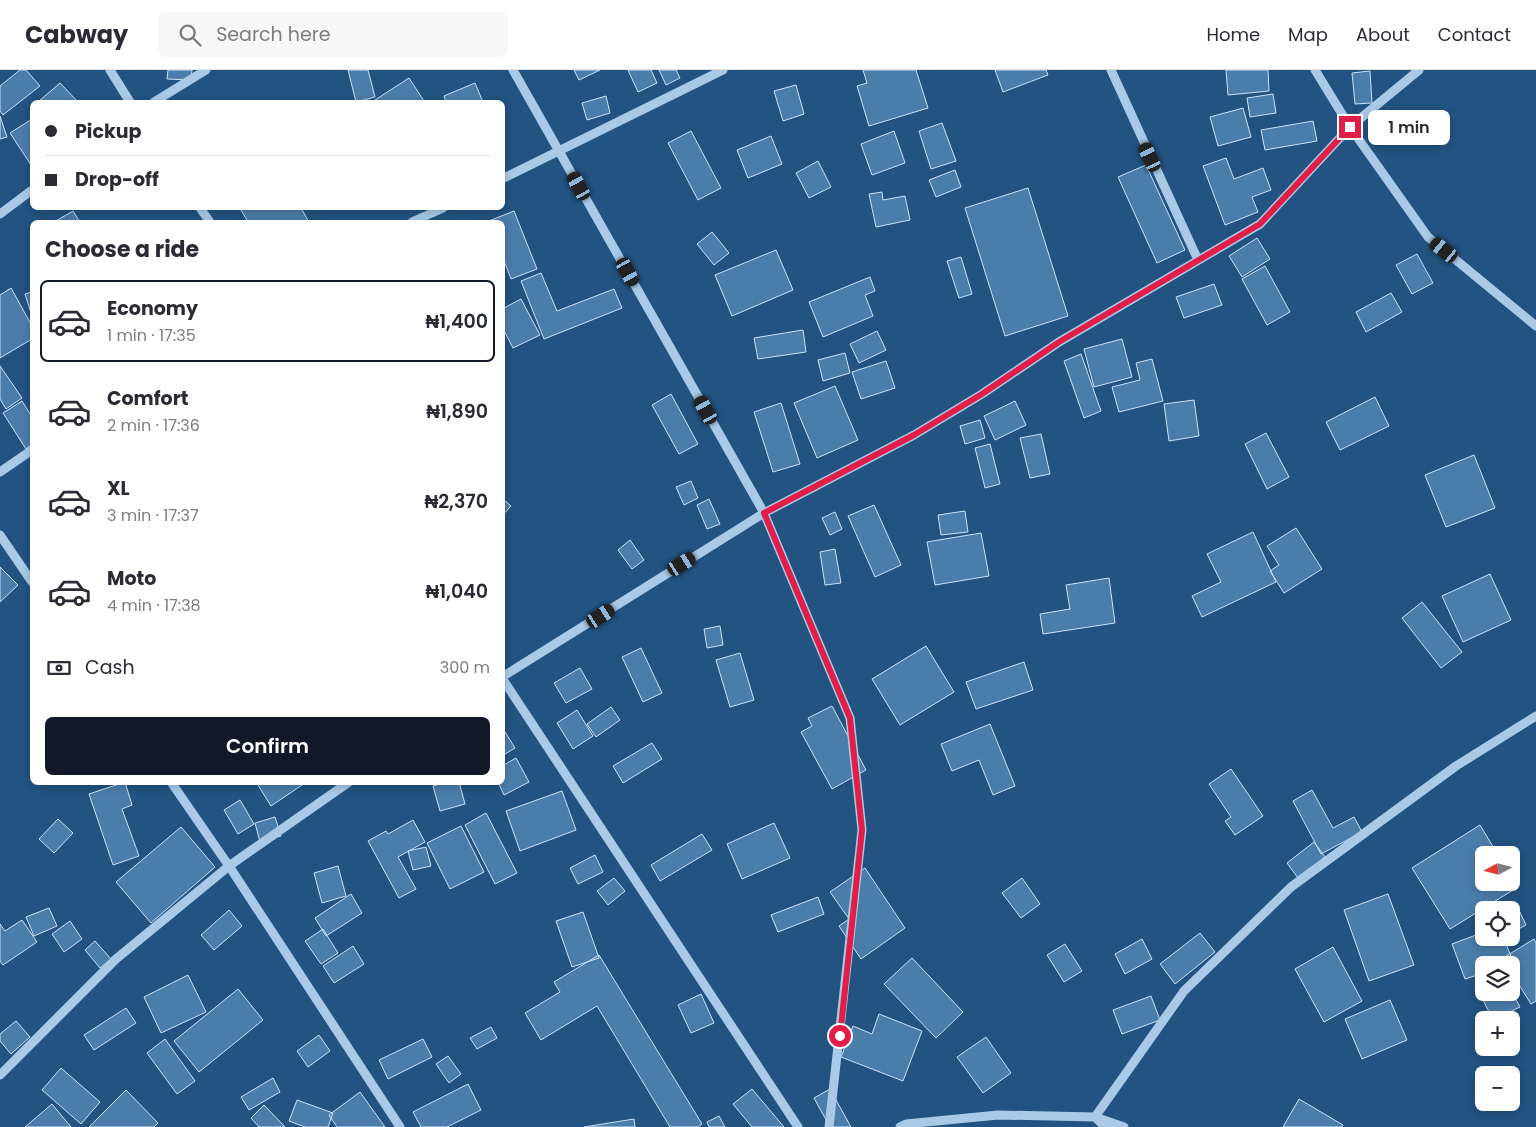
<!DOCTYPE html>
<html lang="en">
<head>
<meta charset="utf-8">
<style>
	:root { --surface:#fff; --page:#f7f7f7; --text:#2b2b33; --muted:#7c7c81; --line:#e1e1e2; --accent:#111827 }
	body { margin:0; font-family:Poppins,sans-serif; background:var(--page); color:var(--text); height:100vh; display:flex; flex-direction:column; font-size:19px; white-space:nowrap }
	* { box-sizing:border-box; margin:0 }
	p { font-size:16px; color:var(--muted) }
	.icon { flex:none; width:28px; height:28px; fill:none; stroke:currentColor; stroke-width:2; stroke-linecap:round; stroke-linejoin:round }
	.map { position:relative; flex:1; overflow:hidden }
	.details { position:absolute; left:30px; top:150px; width:475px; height:565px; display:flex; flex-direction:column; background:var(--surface); border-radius:8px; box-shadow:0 2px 8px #0003 }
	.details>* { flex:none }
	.guide { position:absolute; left:30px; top:30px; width:475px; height:110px; border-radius:8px; box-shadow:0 2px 8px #0003; display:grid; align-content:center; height:110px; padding:0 15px; background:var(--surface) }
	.needle { width:32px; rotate:263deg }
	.controls { position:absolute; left:1475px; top:776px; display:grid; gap:10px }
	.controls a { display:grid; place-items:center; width:45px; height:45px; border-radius:8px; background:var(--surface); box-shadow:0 2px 8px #0003; font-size:25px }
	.end { position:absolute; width:22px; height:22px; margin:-11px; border:6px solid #e11d48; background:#fff; box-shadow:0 0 0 2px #fff }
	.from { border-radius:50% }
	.bubble { position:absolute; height:35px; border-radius:8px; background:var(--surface); box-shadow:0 2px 8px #0003; font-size:16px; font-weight:600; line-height:35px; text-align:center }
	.car { position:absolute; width:15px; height:30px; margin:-15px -8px; border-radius:6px; box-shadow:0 0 4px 1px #0007; background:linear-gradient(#222 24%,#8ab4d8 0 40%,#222 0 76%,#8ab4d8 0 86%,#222 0) }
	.guide b { display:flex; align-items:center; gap:18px; height:48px; font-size:19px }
	.guide b+b { border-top:1px solid var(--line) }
	.guide i { width:12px; height:12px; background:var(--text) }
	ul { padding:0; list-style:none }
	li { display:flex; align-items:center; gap:15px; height:82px; margin:0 10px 8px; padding:0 5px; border:2px solid transparent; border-radius:8px }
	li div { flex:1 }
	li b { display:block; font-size:19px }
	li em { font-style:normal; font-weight:600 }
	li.selected { border-color:var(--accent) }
	li>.icon { width:45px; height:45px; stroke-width:1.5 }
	h2 { padding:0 15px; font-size:22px; line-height:60px }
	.pay { display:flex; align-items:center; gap:12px; height:55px; padding:0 15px; font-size:19px }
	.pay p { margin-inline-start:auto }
	.primary-button { display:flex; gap:10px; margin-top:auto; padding:10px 15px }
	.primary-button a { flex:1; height:58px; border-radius:8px; background:var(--accent); color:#fff; font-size:20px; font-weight:600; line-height:58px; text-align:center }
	header { display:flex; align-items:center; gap:30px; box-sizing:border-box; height:70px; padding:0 25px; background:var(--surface); border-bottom:1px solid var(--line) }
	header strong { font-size:24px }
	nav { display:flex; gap:28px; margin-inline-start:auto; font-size:18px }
	.search { width:350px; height:45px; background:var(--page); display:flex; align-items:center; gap:12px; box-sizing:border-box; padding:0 18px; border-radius:8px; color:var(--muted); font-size:19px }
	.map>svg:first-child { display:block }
	.building { fill:#4b7daa; stroke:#cce2f6 }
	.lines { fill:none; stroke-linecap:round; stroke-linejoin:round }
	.minor { stroke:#a8cae7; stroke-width:9 }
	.route { stroke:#e11d48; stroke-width:6 }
</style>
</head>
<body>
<header>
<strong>Cabway</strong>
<div class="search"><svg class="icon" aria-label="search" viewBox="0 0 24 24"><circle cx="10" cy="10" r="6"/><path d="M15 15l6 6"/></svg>Search here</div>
<nav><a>Home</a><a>Map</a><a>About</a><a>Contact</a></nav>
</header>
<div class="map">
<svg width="1536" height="1057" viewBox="0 0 1536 1057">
	<rect width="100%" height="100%" fill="#225381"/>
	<path class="building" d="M20,0H26L40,16L3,45L0,41V16Z
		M168,0H192L191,10L167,9Z
		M348,0H368L375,27L356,32Z
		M574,0H600L579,10Z
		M628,0H651L657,13L638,22Z
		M659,0H676L680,8L666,15Z
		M863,0H916L928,38L869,56L857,16L867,13Z
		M995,0H1046L1048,5L1003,22Z
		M1226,0H1268L1269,21L1228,25Z
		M1370,1L1372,33L1355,34L1352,3Z
		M409,8L424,31L422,32H372Z
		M60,13L78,32H38Z
		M475,13L483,32H446L444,26Z
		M796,15L804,44L783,51L774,21Z
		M1273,24L1276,43L1250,47L1247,28Z
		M606,26L610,43L587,50L582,33Z
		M1243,38L1251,67L1218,76L1210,47Z
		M0,46L7,67L0,69Z
		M32,49V94L31,95L10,63Z
		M1313,51L1317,71L1265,80L1261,60Z
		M942,53L956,91L931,99L919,61Z
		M691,61L721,118L698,130L668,73Z
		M894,61L905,93L872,105L861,74Z
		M771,66L782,94L748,108L737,80Z
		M1226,88L1234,109L1263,98L1271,120L1252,127L1258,142L1225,155L1203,96Z
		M818,91L831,117L809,128L796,103Z
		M1146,95L1185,180L1157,193L1118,107Z
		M955,100L961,117L936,127L929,110Z
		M1028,118L1068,246L1005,266L965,138Z
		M882,122L883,130L905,126L910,150L876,157L869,124Z
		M240,138H301L309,152H248Z
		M73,141L80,152H54Z
		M514,141L537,199L511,209L502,185V152H490L489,151Z
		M712,162L729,183L714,195L697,174Z
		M1257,168L1270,189L1242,207L1229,186Z
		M776,180L793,220L732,246L715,205Z
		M1417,184L1433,213L1412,224L1396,195Z
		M961,187L972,224L959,228L947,191Z
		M1265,196L1290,242L1267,255L1242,209Z
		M541,203L557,241L614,219L622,238L544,269L521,211Z
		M870,207L875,221L865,225L873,246L823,267L809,232Z
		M1214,214L1222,235L1184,248L1176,227Z
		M11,218L32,256V269L0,288V225Z
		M32,222V246L25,224Z
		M1391,223L1402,242L1366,262L1356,242Z
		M521,229L540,265L513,278L502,257V239Z
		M803,260L806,282L758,289L754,268Z
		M877,261L886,280L859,293L850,274Z
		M1122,269L1132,307L1094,317L1084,279Z
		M845,283L850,303L823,311L818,290Z
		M1081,284L1101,341L1084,348L1064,291Z
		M1152,289L1163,331L1119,342L1112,317L1140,310L1136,293Z
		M886,291L895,318L861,329L852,302Z
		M0,296L22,328L6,339L0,329Z
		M835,316L858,370L817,388L794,333Z
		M671,324L698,374L679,384L652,335Z
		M1375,327L1389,356L1340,380L1326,352Z
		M1194,330L1199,366L1169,371L1164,334Z
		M22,331L32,347V374L26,379L3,343Z
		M1015,331L1026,355L995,370L984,346Z
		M781,333L800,394L773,402L754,342Z
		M980,350L985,368L965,374L960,356Z
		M1266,363L1289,407L1267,419L1245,374Z
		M1041,364L1050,404L1030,408L1020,368Z
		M990,374L1000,414L985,418L975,378Z
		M1474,385L1495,438L1446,457L1425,405Z
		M691,411L698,428L684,435L676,417Z
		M502,428L511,436L502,446Z
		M709,429L720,454L707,459L697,435Z
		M874,435L901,495L875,507L848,446Z
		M965,441L968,462L941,465L938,445Z
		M835,442L842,459L830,465L822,448Z
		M1296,458L1322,499L1284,523L1270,501L1279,495L1267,476Z
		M1253,462L1276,512L1202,547L1192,526L1221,512L1207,484Z
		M981,463L989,506L935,515L927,472Z
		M630,470L644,490L632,499L618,480Z
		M835,479L841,513L825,515L820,482Z
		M0,497L18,515L0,532Z
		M1490,504L1511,550L1463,572L1442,526Z
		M1109,508L1115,553L1043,564L1040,544L1070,539L1066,515Z
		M1422,532L1462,582L1441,598L1402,548Z
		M720,556L723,575L707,578L704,559Z
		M926,576L954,622L900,655L872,609Z
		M641,578L662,623L643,632L622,587Z
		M740,583L754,630L730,637L716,590Z
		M1024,592L1033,620L976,639L966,612Z
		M580,598L592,619L566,633L554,613Z
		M832,636L866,700L832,719L801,662L812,656L808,648Z
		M611,637L620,650L596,667L587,654Z
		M577,640L593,666L573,679L557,653Z
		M990,654L1015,716L993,725L979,690L952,701L941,674Z
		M502,657L515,678L502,686Z
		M652,673L662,689L623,713L613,696Z
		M516,688L529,712L504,725L498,712H502V696Z
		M1231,699L1263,746L1235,765L1225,751L1231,747L1209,714Z
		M125,712L132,735L122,739L139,786L113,795L89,724Z
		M256,712H305V713L271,736Z
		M446,712H459L465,734L440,741L433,716Z
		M1312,720L1333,758L1354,747L1362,762L1321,784L1293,731Z
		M562,721L576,760L520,781L506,741Z
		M240,730L254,754L238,764L224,740Z
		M486,743L517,803L495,814L465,755Z
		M275,747L281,766L260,772L255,753Z
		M58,749L73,763L54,783L39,769Z
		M413,750L425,772L398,787L416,819L399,828L368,771L386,761L388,764Z
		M774,753L790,788L742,809L727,774Z
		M1480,755L1498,785H1484V812H1511V806L1518,817L1450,859L1412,798Z
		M461,756L484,802L450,819L427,773Z
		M181,757L215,797L151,853L116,812Z
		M702,764L712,780L660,811L651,795Z
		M1314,772L1325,787L1298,808L1287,793Z
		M426,777L431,796L413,800L408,781Z
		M595,785L603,802L578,814L570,798Z
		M338,796L346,826L322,833L314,803Z
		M865,798L905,858L861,889L839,856L849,849L830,822Z
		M614,808L625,821L608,835L597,821Z
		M1022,808L1040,834L1021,848L1002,823Z
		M351,824L362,843L326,866L315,848Z
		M1388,824L1414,895L1369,911L1344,840Z
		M818,827L824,844L778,862L771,845Z
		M49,838L57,856L34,866L26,847Z
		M1518,838L1526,855L1511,863V841Z
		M229,840L242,856L214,880L201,865Z
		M583,842L599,888L572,897L556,851Z
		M22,850L37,872L3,895L0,891V854L5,861Z
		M70,851L82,869L64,882L52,864Z
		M323,859L338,883L321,894L305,871Z
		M1484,862V868H1504L1513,892L1504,895H1484V903L1465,909L1452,874Z
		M1200,863L1215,882L1175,914L1160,894Z
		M1142,869L1152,889L1125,904L1115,884Z
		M1534,869L1536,873V931L1531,934L1511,902V895H1507L1503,888Z
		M95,871L111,889L100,898L85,880Z
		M1065,874L1082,901L1064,912L1047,885Z
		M353,876L364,894L334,913L323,896Z
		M1333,877L1362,931L1324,952L1295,899Z
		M599,885L702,1054L698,1057H670L597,936L541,970L525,943L560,922L554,912Z
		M912,888L963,942L936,968L884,914Z
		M188,905L206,942L161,963L144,927Z
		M1484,912V922H1511V920L1520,937L1493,950L1476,916Z
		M238,919L263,950L199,1002L174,971Z
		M701,924L714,953L691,963L678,935Z
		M1151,926L1160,950L1122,964L1113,940Z
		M1390,930L1407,970L1362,989L1345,949Z
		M126,938L136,953L94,980L84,965Z
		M879,944L922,961L903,1011L841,987L853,956L872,964Z
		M16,951L30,967L11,984L0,971V964Z
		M491,957L497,968L477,979L470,968Z
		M319,965L330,981L308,997L297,981Z
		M986,967L1011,1003L983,1023L957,987Z
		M165,969L195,1011L177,1024L147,983Z
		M423,969L432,987L388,1009L379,990Z
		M448,986L461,1004L449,1013L436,994Z
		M61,998L100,1032L81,1054L42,1020Z
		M273,1008L280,1022L249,1040L241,1027Z
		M468,1014L481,1040L447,1057H421L413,1042Z
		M752,1019L784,1057H752L733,1034Z
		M830,1019L851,1057H830L814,1028Z
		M126,1020L158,1053L154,1057H89Z
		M360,1022L385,1057H337L329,1045Z
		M1299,1029L1343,1055L1342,1057H1283Z
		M297,1030L333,1043L328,1057H305L289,1051Z
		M52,1034L71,1057H25Z
		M264,1035L285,1057H259L251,1048Z
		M719,1046L725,1057H709L707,1052Z
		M634,1049L635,1057H584Z"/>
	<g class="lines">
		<path class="minor" d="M110,0L130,32
			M513,0L764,443L850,648L862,760L829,1057
			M1111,0L1198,190
			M1315,0L1350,57L1428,167L1536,256
			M154,32L206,0
			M502,109L723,0
			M200,138L210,152
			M0,144L32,120
			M412,152L443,138
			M0,402L32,380
			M0,465L32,512
			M502,607L764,443L914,365L982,324L1059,272L1260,154L1350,57L1419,0
			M502,608L798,1057
			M171,712L229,796L400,1057
			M0,1005L116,889L229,796L349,712
			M900,1057L906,1054L998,1045L1095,1047L1105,1057
			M1124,1057L1095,1047L1184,921L1291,817L1456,696L1536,646"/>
	</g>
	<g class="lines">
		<path class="route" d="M840,966L862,760L850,648L764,443L914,365L982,324L1059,272L1260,154L1350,57"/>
	</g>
</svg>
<div class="controls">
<a><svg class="needle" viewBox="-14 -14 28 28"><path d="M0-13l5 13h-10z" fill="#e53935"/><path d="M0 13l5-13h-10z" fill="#7c7c81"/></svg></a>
<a><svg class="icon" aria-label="locate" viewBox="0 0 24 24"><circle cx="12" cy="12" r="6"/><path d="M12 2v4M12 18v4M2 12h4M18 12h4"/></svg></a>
<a><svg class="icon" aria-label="layers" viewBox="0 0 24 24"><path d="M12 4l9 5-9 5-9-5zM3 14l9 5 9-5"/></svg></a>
<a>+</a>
<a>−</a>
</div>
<i class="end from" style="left:840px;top:966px"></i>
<i class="end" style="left:1350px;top:57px"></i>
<div class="bubble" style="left:1368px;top:40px;width:82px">1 min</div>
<i class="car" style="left:1150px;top:87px;rotate:335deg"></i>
<i class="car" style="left:579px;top:116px;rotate:331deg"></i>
<i class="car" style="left:1444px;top:180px;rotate:309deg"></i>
<i class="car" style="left:628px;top:202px;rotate:151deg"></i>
<i class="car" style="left:706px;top:340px;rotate:331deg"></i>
<i class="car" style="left:682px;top:494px;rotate:58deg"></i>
<i class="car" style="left:601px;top:546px;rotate:58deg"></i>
<div class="guide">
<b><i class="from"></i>Pickup</b>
<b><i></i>Drop-off</b>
</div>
<section class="details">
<h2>Choose a ride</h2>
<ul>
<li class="selected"><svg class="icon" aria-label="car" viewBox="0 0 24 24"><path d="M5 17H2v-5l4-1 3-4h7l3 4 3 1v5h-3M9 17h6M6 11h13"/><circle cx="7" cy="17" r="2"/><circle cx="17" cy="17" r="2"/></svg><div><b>Economy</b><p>1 min · 17:35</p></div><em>₦1,400</em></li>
<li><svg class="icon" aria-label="car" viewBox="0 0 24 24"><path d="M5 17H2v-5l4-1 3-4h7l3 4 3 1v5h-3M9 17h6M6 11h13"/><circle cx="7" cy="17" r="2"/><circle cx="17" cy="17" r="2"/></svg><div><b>Comfort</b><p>2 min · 17:36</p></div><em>₦1,890</em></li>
<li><svg class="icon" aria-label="car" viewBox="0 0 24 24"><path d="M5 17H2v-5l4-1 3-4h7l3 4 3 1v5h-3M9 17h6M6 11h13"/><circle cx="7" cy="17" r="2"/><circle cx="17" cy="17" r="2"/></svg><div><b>XL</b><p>3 min · 17:37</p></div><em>₦2,370</em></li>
<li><svg class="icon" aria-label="car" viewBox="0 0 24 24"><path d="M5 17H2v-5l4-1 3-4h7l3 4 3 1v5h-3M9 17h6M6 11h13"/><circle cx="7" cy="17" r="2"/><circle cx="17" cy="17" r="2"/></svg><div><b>Moto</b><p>4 min · 17:38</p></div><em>₦1,040</em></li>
</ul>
<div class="pay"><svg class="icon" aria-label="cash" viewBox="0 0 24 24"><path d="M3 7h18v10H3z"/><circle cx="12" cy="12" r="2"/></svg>Cash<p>300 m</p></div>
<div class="primary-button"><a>Confirm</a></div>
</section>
</div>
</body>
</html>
